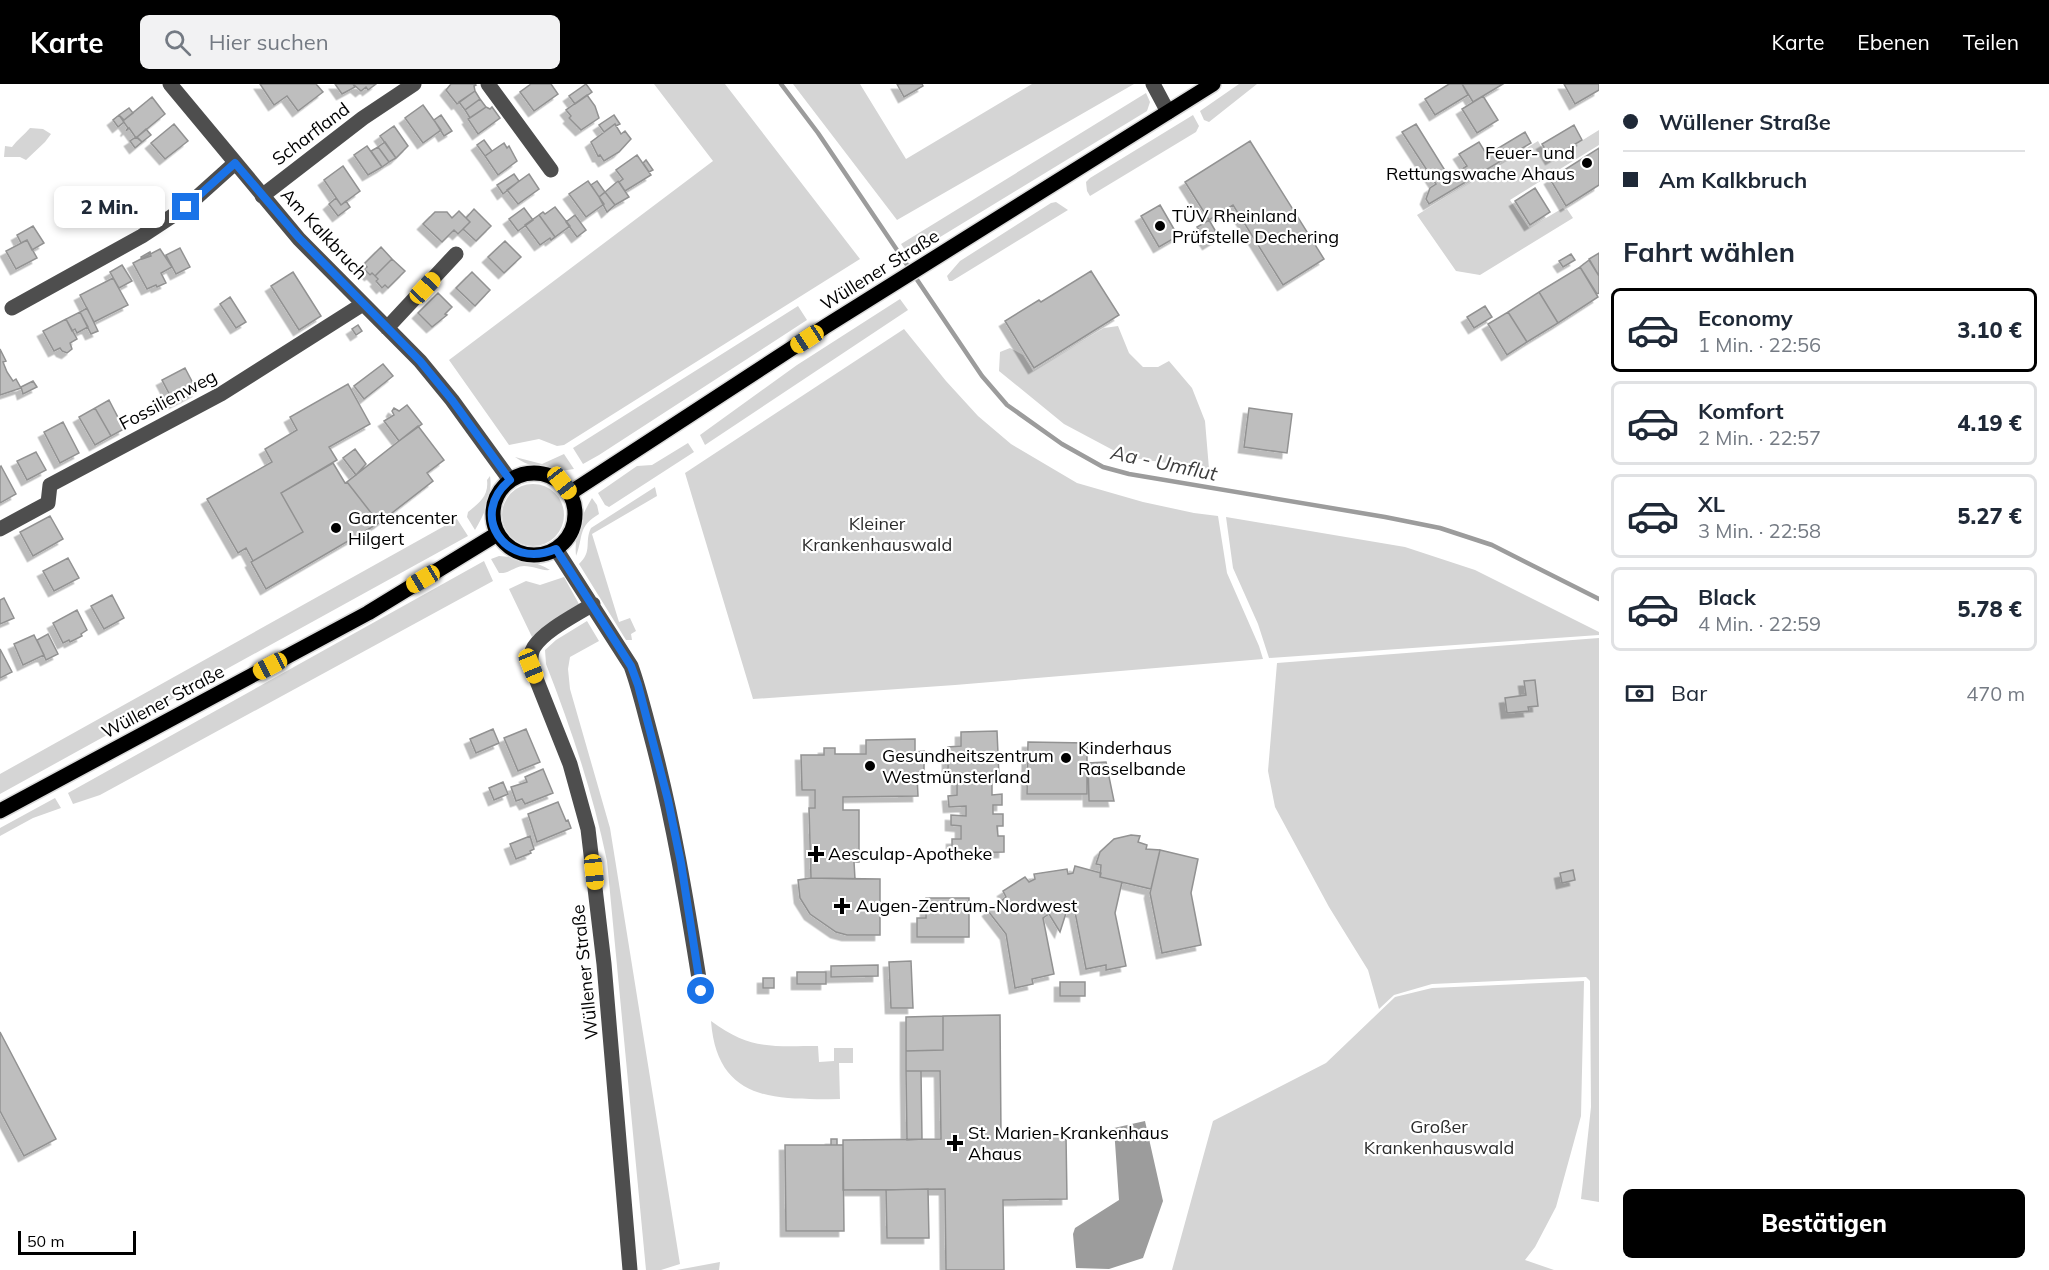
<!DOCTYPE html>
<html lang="de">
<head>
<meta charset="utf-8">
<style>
	:root { --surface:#fff; --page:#f2f2f3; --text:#1f2937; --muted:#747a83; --line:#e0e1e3; --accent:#000 }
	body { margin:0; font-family:Mulish,sans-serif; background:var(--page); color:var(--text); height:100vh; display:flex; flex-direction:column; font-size:22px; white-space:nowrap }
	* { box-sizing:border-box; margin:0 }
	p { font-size:20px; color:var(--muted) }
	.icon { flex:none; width:33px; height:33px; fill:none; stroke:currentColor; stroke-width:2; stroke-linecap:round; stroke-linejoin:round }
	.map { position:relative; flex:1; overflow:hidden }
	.drawer { display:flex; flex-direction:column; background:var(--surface); width:450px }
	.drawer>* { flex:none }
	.guide { display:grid; align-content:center; height:132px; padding:0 24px; background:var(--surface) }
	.scale { position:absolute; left:18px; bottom:15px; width:118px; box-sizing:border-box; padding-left:6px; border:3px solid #000; border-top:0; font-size:16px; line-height:21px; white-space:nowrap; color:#000; -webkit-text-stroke:4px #fff; paint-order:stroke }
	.end { position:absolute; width:27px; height:27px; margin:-14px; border:8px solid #1a73e8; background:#fff; box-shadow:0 0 0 3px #fff }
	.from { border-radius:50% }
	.bubble { position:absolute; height:42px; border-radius:9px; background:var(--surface); box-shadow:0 3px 9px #0003; font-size:20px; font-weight:800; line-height:42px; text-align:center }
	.car { position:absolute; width:18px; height:36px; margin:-18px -9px; border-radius:8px; box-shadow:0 0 4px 2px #0007; background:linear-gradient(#f5c518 24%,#345 0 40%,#f5c518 0 76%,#345 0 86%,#f5c518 0) }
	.guide b { display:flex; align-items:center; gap:21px; height:57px; font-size:22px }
	.guide b+b { border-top:2px solid var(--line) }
	.guide i { width:15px; height:15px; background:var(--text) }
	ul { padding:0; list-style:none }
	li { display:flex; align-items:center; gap:18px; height:84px; margin:0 12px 9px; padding:0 12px; border:3px solid var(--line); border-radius:9px }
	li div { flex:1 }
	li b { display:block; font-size:22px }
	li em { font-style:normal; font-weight:800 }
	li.selected { border-color:var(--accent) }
	li>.icon { width:54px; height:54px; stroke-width:1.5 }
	h2 { padding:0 24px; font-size:27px; line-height:72px }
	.pay { display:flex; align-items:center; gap:15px; height:66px; padding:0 24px; font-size:22px }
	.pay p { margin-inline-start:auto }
	.action { display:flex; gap:12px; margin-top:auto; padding:12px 24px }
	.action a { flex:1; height:69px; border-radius:9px; background:var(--accent); color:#fff; font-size:24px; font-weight:800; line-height:69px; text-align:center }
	header { display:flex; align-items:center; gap:36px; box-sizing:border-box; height:84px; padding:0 30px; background:var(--accent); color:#fff }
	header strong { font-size:28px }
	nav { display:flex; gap:33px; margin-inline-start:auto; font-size:21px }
	.search { width:420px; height:54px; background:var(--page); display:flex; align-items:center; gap:15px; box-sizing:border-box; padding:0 21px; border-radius:9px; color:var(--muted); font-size:22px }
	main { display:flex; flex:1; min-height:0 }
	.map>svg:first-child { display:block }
	.green { fill:#d5d5d5 }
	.water { fill:#9c9c9c }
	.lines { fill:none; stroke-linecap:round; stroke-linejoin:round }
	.stream { stroke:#9c9c9c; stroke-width:4.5 }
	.building { fill:#bebebe; stroke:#929292; stroke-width:1.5; filter:url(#shadow) }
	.major-casing { stroke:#dbdbdb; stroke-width:18 }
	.minor { stroke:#4e4e4e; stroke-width:15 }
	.major { stroke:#000; stroke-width:15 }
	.route { stroke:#1a73e8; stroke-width:8 }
	.poi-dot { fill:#000; stroke:#fff; stroke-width:2 }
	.labels { text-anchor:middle; stroke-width:4.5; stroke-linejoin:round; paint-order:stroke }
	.street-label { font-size:18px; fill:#000; stroke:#fff }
	.poi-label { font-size:18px; fill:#000; stroke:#fff; text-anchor:start }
	.park-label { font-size:18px; fill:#2c2c2c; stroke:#fff }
	.water-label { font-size:20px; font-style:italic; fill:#3d3d3d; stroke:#fff }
</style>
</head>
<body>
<header>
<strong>Karte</strong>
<div class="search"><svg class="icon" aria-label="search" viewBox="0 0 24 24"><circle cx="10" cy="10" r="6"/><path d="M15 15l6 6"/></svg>Hier suchen</div>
<nav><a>Karte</a><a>Ebenen</a><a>Teilen</a></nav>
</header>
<main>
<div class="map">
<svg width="1599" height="1186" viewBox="0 0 1599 1186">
	<defs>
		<filter id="shadow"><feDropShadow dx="-5.5" dy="5.5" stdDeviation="0" flood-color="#0004"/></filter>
	</defs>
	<rect width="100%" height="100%" fill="#fff"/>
	<path class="green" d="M654,0H725L860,175L564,361L557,362L539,355L509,361L449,276L713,77Z
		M793,0H860L906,75L1032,0H1134L897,136Z
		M1239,0H1257L1209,38L1204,36L1200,27Z
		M1146,9L1150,18L1147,27L909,172L901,160Z
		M1193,31L1199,42L1196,48L1090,112L1087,107L1086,98L1090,94Z
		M30,44L43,45L51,50L45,58L26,76L20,73H4L5,62L12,63C17,56 24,51 30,44Z
		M1599,46V61L1510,116L1529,144L1563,124L1565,126L1567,125L1573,134L1480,191L1456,187L1417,131L1538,57L1549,77Z
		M1056,118L1068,126L952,197H949L947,192L960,177L1051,119Z
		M900,215L908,226L705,361L700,351L797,281Z
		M798,222L807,236L599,371L583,380L573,364Z
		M1118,242L1129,269L1143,283H1158L1169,277L1192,304L1205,337L1209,385L1126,373L1064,340L999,287L1000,268L1010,264L1023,271L1033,287L1104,244Z
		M904,245L946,297L978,332L1011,360L1077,399L1143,418L1194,429L1218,432L1227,489L1259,562L1263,575L955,601L753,615L685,389Z
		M688,359L694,368L609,423L605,421L598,409L637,382L652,381Z
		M564,370L574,385C556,389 530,384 515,373L542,380Z
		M490,392C493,412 485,429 475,446L467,433L468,428C479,419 489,412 487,396Z
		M502 431a31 31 0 1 1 62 0a31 31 0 1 1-62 0Z
		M655,403L657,412L592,450L619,538L630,534L636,547L631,550L632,556H626L579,480C593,467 584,458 591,444Z
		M592,414L597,421L599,430C577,443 584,452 576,472C574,451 581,432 592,414Z
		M1226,433L1405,463L1475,486L1599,548V551L1269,574L1258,540L1233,484Z
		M457,435L468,452L0,710V690Z
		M499,472C516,473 535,477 550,486C541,487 534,482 524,482C515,482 509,490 499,489L491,475Z
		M484,477L493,497L100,711L73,720L68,709Z
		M564,493L579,520L532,553L509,505L526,497L540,501Z
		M587,537L599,557L570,573L568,585L570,605L610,744L680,1180L661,1186H646L607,777C593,709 571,644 546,580L545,566L556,556Z
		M1599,554V1118L1581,1115L1591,1023L1590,897L1586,893L1432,900L1394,911L1379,925L1368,886L1329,823L1275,723L1268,687L1277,579Z
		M55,714L61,724L33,734L0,752V744Z
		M1584,897L1581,1032L1556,1123L1535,1163L1525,1176L1554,1186H1172L1213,1037L1326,979L1395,913L1432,904Z
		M711,937C750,966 771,962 818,962L819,978L834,977V964H853V979H839L840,1015C776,1016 717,1018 711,937Z
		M720,1178L719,1186H677Z"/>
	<path class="water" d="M1145,1037L1163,1117L1143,1174L1109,1185L1076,1184L1073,1150L1075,1144L1119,1116L1114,1044Z"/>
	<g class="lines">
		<path class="stream" d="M781,0L818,49L982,292L1007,321L1062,360L1103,383L1129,390L1385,433L1440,444L1492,461L1599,515"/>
	</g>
	<path class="building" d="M260,0H316L323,8L298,27L287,12L274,21Z
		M335,0H353L355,3L342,10Z
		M353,0H376L368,6L366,3L361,7Z
		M451,0H475L476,1L474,2L475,7L457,20L446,6Z
		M531,0H551L558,10L534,27L520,8Z
		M586,0L592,8L575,20L569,12Z
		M897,0H922L923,2L904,13Z
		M1449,0H1462L1468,11L1435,31L1425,15Z
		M1462,0H1503L1473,18Z
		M1564,0H1599V6L1575,20Z
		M475,7L480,15L465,26L459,18Z
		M587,11L595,22L599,34L581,46L569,34L571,32L566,26Z
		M1483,12L1498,36L1477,49L1462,25Z
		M152,13L165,30L136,54L129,44L126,47L128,44L123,37Z
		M480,15L486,23L470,34L465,26Z
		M423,21L441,46L423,59L405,34Z
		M486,23L490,25L492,23L500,34L478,50L468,35Z
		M129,24L133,29L124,36L119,31Z
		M119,31L124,38L118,43L113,36Z
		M441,31L452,47L444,52L434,36Z
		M614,31L620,40L616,42L615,40L604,48L599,41Z
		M174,40L188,57L165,75L151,59Z
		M615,40L621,50L625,47L631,55L619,68L604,77L600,71L598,72L591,58Z
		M1416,40L1449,93L1467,82L1459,70L1479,58L1487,71L1525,48L1531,59L1429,120L1426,115L1430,104L1436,100L1402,48Z
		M1574,41L1582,56L1551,75L1542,60Z
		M394,42L408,62L396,74L380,52Z
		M146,45L151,51L142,58L137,53Z
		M136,53L142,58L135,64L130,57Z
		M484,56L492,67L485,72L477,61Z
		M1250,57L1324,175L1283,201L1233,121L1209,136L1185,98Z
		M385,58L396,74L389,78L378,63Z
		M504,59L507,64L509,62L517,77L498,91L485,72Z
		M367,62L382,83L368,91L354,71Z
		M378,63L389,78L382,83L371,67Z
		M1599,64V101L1566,122L1550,95Z
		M637,71L651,91L625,107L619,98L623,95L616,86Z
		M646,76L653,86L649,88L643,79Z
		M343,82L360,107L341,121L324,96Z
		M514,90L519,97L503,110L497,101Z
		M529,90L539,105L518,120L507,106Z
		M588,97L604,120L586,133L569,110Z
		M597,97L605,108L599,113L591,101Z
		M618,97L629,113L615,121L605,108Z
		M1535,104L1550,128L1530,141L1515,117Z
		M605,108L615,121L607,128L599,113Z
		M336,114L341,121L346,117L350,123L338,132L329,120Z
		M1160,121L1178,152L1159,163L1141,132Z
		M555,123L570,142L555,153L539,131L543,128L545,130Z
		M524,124L533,136L518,147L509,135Z
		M474,125L491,142L476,157L463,145L470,138L466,134Z
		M459,127L470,138L458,150L454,146L442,158L423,140L435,128H447L452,134Z
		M539,131L555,153L551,156L550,154L540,161L525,141Z
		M575,131L586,146L577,153L566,138Z
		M1209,136L1219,153L1208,160L1197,143Z
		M33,142L44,159L32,166L27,156L21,159L17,151Z
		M27,156L37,174L16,185L6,167Z
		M505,157L521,173L504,189L488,173Z
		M381,163L392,175L375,192L372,189L370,191L364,185L367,183L364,180Z
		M180,164L190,183L176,190L166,171Z
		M160,165L172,183L161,189L166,199L157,203L156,201L147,205L133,179Z
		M150,168L151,172L142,175L141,173Z
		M1599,169V192L1589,175Z
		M1571,170L1575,176L1563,183L1559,177Z
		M392,175L405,187L388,204L385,201L382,204L376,197L378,195L375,192Z
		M1589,176L1599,192V209L1597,210L1580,183Z
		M122,181L132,197L119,204L110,188Z
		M1580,183L1598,213L1558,239L1539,208Z
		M1091,187L1119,231L1034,284L1005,237L1039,216L1041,218Z
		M293,188L321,232L299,246L271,202Z
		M472,188L490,206L475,222L456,204Z
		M113,194L128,221L94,238L80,211Z
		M1539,208L1558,239L1527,258L1508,228Z
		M438,209L452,223L445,230L447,231L432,243L418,229Z
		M230,213L246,238L236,244L220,220Z
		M1485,222L1492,233L1474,244L1467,233Z
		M87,224L98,247L91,250L80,228Z
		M80,228L88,243L77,249L75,245L72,247L66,235Z
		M1508,228L1527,258L1507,271L1488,240Z
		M66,235L77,255L70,259L72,265L67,269L62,267L60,264L54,267L43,247Z
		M358,241L362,247L356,251L352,245Z
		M0,265L6,277L3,278L7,288L13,297L16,295L21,304L0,311Z
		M383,280L393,292L364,315L354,302Z
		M185,284L197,307L174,319L162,296Z
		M33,297L37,303L23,310L21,303Z
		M348,300L370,340L329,363L337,376L281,409L303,448L253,477L246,464L238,469L207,415L272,378L265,365L297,346L290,333Z
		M109,316L124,345L111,352L95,324Z
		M407,321L422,340L399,357L384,337L394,331L392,327L394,324L399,327Z
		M95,324L111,352L95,361L79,333Z
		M1249,324L1292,330L1287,369L1244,363Z
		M63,338L79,369L60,379L44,348Z
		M418,342L444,376L427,389L433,397L379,439L347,398Z
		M355,365L366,380L356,391L343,374Z
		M36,368L46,386L27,396L17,377Z
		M333,379L345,399L347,398L379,439L266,505L251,478L303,448L281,409Z
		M1,382L16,410L0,419V383Z
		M50,432L63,455L33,472L20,448Z
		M68,474L79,494L54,507L43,487Z
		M112,511L124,534L104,545L91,522Z
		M4,514L14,534L0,540V516Z
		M77,526L87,546L81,550L82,552L70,558L69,556L63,559L53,539Z
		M48,550L58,570L46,576L37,556Z
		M34,551L44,571L23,581L14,560Z
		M0,565L12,588L0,594Z
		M1535,596L1538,622L1528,623L1529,627L1507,629L1505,614L1526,611L1524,597Z
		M493,645L499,659L476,669L470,655Z
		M526,645L540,678L518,687L504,654Z
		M997,647L999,692L992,691V711L1002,710V721H993V730H1003V742H997L998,752H1004V768L952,769V755H961V742L951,741V731L966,732V722L949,723L948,712L957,711V694L948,693V663L961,662V648Z
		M915,655V668L924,667V691H917L918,712L843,713V726H859V778H854L855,795L811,794L809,724H815V706H802L801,671H824V664H835V670H866V656Z
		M1028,658L1087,659V710H1027Z
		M1106,678L1114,717H1089L1088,679Z
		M543,685L553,709L525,720L522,715L516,717L511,703L527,698L525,693Z
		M503,698L508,710L494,716L489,704Z
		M558,718L566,737L568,736L571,744L537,758L528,730Z
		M1131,751L1140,752L1138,758L1147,761L1146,765L1160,766L1151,805L1100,793L1101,781L1096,780L1100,768L1114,755Z
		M530,752L534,765L530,767L531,769L516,775L510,760Z
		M1160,766L1198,775L1191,809L1201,861L1162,869L1150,809Z
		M1075,782L1101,789L1100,793L1122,798L1115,829L1126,882L1106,886V881L1086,885L1075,828L1067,826L1060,848L1049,830L1043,834L1054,890L1032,895L1033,900L1015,904L1006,850L988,827L1006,813L1003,807L1025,793L1029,798L1035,795L1034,790L1067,785L1068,790L1073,789Z
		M1573,786L1575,796L1562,799L1560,789Z
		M811,794L880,795V851H847L836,848L810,830L800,814L798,796Z
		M926,814H969V853H917V834H926Z
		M911,877L913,924H891L889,878Z
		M878,881V892L831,893V882Z
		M797,888H826V900H797Z
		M763,894H774V904H763Z
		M1060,898H1085V912H1060Z
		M1000,931L1001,1053L1066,1052L1067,1115L1003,1116L1004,1186H946L945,1105L843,1106V1056L941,1055L940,987H906V967L943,966V932Z
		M943,932V966L906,967V933Z
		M0,948L56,1055L24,1072L0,1027Z
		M906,987H921L922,1055L907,1056Z
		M831,1055H837V1061H831Z
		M785,1061H843L844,1147H786Z
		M928,1105L929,1154H887L886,1106Z"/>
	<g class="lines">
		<g class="major-casing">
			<path id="major" d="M493 430a41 41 0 1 1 82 0a41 41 0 1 1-82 0Z
				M570,409L826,242L1213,0
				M0,727L368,529L497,450"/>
		</g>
		<path class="minor" d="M170,0L299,155L420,277L452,316L510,396
			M488,0L551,86
			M1153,0L1168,28
			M262,112L363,34L414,0
			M12,224L142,152L186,123L235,79
			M387,244L456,170
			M0,445L48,419L50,401L221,310L363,220
			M556,465L631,582C639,604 644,626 650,648C673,733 687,819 701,907
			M593,520C576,531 545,546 534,563C530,569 531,575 531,582L570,680L588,745L604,880L630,1186"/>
		<use href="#major" class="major"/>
	</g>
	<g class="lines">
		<path class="route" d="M186,123L235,79L299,154L420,277L452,316L510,396C468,430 505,487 556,465L631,582L638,601L668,716L681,779L701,907"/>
	</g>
	<g class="poi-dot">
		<circle cx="1587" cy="79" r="6"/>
		<circle cx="1160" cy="142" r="6"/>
		<circle cx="336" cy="444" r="6"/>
		<circle cx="1066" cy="674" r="6"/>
		<circle cx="870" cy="682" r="6"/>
		<path d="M813 761h6v6h6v6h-6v6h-6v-6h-6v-6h6z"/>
		<path d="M839 813h6v6h6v6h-6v6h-6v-6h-6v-6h6z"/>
		<path d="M952 1050h6v6h6v6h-6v6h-6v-6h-6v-6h6z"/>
	</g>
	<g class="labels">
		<g class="street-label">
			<text transform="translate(311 50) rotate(-37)" y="6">Scharfland</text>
			<text transform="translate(324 150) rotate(47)" y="6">Am Kalkbruch</text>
			<text transform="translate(880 186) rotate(-32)" y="6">Wüllener Straße</text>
			<text transform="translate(168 316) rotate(-28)" y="6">Fossilienweg</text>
			<text transform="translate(163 618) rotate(-28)" y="6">Wüllener Straße</text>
			<text transform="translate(585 888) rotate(-96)" y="6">Wüllener Straße</text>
		</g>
		<g class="poi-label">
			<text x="1575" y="75" text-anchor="end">Feuer- und<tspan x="1575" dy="21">Rettungswache Ahaus</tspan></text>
			<text x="1172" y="138">TÜV Rheinland<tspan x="1172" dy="21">Prüfstelle Dechering</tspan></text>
			<text x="348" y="440">Gartencenter<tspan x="348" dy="21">Hilgert</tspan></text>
			<text x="1078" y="670">Kinderhaus<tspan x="1078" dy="21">Rasselbande</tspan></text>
			<text x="882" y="678">Gesundheitszentrum<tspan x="882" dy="21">Westmünsterland</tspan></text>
			<text x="828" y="776">Aesculap-Apotheke</text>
			<text x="856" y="828">Augen-Zentrum-Nordwest</text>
			<text x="968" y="1055">St. Marien-Krankenhaus<tspan x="968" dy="21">Ahaus</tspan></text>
		</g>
		<g class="park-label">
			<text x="877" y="446">Kleiner<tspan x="877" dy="21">Krankenhauswald</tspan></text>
			<text x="1439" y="1049">Großer<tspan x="1439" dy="21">Krankenhauswald</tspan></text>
		</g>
		<g class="water-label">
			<text transform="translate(1164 379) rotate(12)" y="7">Aa - Umflut</text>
		</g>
	</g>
</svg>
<div class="scale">50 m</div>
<i class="end from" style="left:701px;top:907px"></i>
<i class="end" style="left:186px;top:123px"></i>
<div class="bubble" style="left:54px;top:102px;width:111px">2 Min.</div>
<i class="car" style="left:425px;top:204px;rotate:43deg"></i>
<i class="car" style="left:807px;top:255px;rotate:237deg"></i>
<i class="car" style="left:562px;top:399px;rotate:142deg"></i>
<i class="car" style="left:423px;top:495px;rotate:239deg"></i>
<i class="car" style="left:270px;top:582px;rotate:242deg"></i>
<i class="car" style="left:531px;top:582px;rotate:158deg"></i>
<i class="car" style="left:594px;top:788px;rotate:174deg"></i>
</div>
<section class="drawer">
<div class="guide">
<b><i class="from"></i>Wüllener Straße</b>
<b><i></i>Am Kalkbruch</b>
</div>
<h2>Fahrt wählen</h2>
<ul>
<li class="selected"><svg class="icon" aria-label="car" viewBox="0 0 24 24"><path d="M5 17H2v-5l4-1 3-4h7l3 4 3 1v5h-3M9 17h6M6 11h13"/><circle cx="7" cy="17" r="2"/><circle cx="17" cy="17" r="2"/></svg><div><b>Economy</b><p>1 Min. · 22:56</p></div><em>3.10 €</em></li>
<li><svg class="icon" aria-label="car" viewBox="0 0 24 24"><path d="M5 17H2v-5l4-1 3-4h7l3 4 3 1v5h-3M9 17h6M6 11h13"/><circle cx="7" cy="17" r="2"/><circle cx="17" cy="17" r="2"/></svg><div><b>Komfort</b><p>2 Min. · 22:57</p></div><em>4.19 €</em></li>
<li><svg class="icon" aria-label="car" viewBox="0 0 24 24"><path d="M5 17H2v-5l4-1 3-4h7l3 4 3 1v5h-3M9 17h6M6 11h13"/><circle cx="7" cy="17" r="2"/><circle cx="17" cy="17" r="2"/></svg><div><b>XL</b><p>3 Min. · 22:58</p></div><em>5.27 €</em></li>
<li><svg class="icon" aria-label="car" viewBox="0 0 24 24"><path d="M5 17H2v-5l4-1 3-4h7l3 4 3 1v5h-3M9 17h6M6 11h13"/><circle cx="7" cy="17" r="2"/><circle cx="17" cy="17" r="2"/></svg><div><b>Black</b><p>4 Min. · 22:59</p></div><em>5.78 €</em></li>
</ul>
<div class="pay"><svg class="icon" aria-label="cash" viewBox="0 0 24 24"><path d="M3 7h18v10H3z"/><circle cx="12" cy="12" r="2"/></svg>Bar<p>470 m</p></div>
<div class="action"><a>Bestätigen</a></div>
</section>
</main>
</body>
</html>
